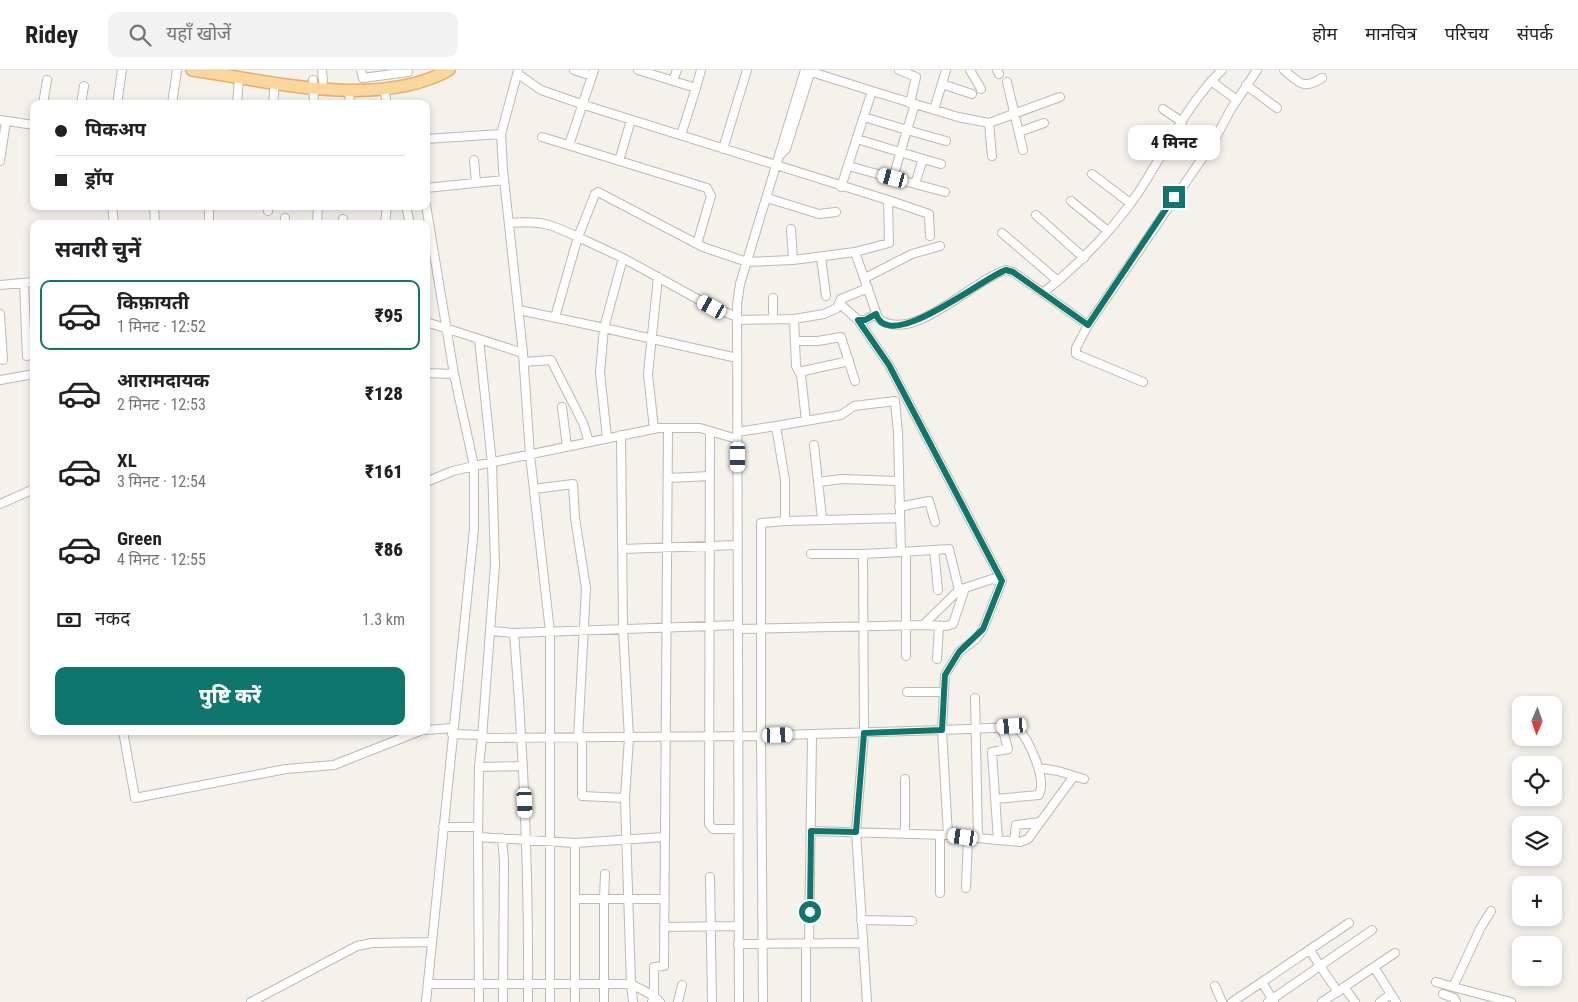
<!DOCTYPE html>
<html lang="hi">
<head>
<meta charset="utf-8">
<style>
	:root { --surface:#fff; --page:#f2f2f2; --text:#202124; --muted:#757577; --line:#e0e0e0; --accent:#0f766e }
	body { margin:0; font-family:"Roboto Condensed","Noto Sans Devanagari",sans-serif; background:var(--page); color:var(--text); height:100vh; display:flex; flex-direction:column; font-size:19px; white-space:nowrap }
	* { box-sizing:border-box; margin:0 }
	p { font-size:16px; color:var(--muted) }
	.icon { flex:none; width:28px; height:28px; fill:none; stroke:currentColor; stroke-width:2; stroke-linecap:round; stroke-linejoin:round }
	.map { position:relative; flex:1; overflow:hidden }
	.panel { position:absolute; left:30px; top:150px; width:400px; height:515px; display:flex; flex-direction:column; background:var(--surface); border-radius:10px; box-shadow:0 2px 8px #0003 }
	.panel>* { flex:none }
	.hud { position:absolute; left:30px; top:30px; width:400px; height:110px; border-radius:10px; box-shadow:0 2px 8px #0003; display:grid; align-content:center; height:110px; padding:0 25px; background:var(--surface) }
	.needle { width:32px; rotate:182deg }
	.tools { position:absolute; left:1512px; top:626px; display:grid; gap:10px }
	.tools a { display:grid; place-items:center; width:50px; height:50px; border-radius:10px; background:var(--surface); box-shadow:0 2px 8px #0003; font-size:25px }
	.end { position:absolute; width:22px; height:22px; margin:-11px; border:6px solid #0f766e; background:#fff; box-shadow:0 0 0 2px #fff }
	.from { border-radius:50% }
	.bubble { position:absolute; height:35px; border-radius:10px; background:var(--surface); box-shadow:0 2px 8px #0003; font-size:16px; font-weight:800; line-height:35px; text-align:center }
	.car { position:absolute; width:15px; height:30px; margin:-15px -8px; border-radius:6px; box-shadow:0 0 4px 1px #0007; background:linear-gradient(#fff 24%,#345 0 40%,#fff 0 76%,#345 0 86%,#fff 0) }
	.hud b { display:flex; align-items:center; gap:18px; height:48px; font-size:19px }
	.hud b+b { border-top:1px solid var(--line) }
	.hud i { width:12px; height:12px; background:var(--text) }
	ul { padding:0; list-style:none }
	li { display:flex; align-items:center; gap:15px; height:70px; margin:0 10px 8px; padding:0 15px; border:2px solid transparent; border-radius:10px }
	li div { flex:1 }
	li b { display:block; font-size:19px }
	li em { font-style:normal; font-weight:800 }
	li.selected { border-color:var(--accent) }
	li>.icon { width:45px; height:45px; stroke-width:1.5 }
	h2 { padding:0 25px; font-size:22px; line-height:60px }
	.pay { display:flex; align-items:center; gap:12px; height:55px; padding:0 25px; font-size:19px }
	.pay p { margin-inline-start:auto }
	.cta { display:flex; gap:10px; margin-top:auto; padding:10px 25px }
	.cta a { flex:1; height:58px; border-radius:10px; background:var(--accent); color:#fff; font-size:20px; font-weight:800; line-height:58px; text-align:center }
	header { display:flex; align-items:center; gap:30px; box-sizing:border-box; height:70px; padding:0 25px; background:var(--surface); border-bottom:1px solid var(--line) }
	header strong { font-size:24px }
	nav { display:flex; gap:28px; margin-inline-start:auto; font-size:18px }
	.search { width:350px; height:45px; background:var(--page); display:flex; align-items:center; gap:12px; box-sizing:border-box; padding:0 18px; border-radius:10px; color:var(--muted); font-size:19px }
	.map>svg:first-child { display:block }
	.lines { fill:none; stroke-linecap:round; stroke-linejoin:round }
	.minor-casing { stroke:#c1b8ae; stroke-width:10 }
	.primary-casing { stroke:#e3b16c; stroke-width:14 }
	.minor { stroke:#fff; stroke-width:8 }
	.primary { stroke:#fdd69d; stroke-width:11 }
	.route { stroke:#0f766e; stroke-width:6 }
</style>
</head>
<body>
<header>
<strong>Ridey</strong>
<div class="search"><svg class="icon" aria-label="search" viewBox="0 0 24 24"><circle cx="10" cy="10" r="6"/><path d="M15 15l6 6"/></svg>यहाँ खोजें</div>
<nav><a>होम</a><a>मानचित्र</a><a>परिचय</a><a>संपर्क</a></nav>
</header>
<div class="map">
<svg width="1578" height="932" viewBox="0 0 1578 932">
	<rect width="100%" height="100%" fill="#f5f1eb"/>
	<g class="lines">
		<g class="minor-casing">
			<path id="minor" d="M322,0L323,11
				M361,0L363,8L408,2
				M574,0L592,6
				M638,0L696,18L681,65
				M805,0L872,21L841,117
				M899,0L916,7L910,33
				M970,0L981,19
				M997,0L999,4
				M1284,0C1300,13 1303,20 1322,8
				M518,1L501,64L503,100L523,283
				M518,4L541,20L581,34L888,130
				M313,10L314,34
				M673,11L677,0
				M1211,11L1237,30
				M1007,12L1023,80
				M942,14L972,24
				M1246,15L1277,38
				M696,18L701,0
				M384,19L387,34
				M349,20L350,34
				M872,21L958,47L989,53L1060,27
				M43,34L47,10
				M81,34L84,16
				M117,34L122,0
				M172,34L177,0
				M237,34L239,7
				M273,34L275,12
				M915,34L907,60L946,71
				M1163,39L1182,52
				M934,40L946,0
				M864,47L907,60L893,108
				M0,50L34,55
				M989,53L992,86
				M1019,62L1044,53
				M542,67L707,118L711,126L697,174
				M426,69L501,64
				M569,75L594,0
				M723,79L747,0
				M780,85L786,79L811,0
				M923,89L941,94
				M474,90L476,112
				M0,91L6,51
				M619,91L631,50
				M848,96L915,114L923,89L857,69
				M1092,104L1130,133
				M915,114L945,122
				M426,118L504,110
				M767,128L819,144L836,142
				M1071,131L1108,161
				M426,135L454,304L474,396L453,401L426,412
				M112,136L114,154
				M154,136L155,154
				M406,136L410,154
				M268,141V136
				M1036,145L1084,188
				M509,153C541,150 550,154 578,167L595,124L598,122L703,177L747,192L793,190L855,182L878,248C912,276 972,210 1006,200L1013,202L1043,223C1079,194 1112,161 1138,123C1165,82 1186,35 1222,0
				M209,154V141
				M285,154V148
				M317,154L318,136
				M342,154L343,149
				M385,154L387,136
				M791,159L793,190
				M1002,163L1058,211
				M855,182L889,173L888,130L929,144L930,166
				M821,187L826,226
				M865,208L912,184L940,176
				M24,213L27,286
				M0,215L34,212
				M1043,223L1088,255L1214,71L1231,39L1257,0
				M839,233L858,250H865L876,244
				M519,240L604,258L623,188L712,237L737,247
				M0,244L3,290
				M555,247L578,167L623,188
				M773,249V228
				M794,249L824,244L837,238L841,229L868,218
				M737,250L794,249L796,296L801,305L806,351
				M858,250L889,295L1002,511
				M426,252L523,283L530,385L550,562V932
				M1088,255L1076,278V284L1143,312
				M479,269L492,394L495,494L482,668L761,666L763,932
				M795,271H818L841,267L855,311
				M524,292L551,290L583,353L589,372
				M799,302L849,291
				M426,303L454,304
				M0,310L34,304
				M562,337L567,377
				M654,359L648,304L658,207
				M710,361L709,754L713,759H738
				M737,362L776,356L785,410V451L761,453V666L812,664L809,874
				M621,365L623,558L629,668L625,728L631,914L633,932
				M607,368L600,302L604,258L737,288
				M814,375L822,448
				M668,408L710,406
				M818,412L842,409L898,411
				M534,419L573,414L575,448L586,518L578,668
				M0,434L34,419
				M899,437L929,431L935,452
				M785,451L899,448
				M622,479L738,475
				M934,480L938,520
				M811,484H863
				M959,520L992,509L1002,511L983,559L976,569L959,582L945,605L942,660L1016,657C1029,668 1047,709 1039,725L995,729
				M923,555L946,556L953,554L965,518
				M738,559L923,555L959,520L949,479L901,482L898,363L895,331L854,336L841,345L776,356
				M492,561L514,563C524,686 529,809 528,932
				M514,563L738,555
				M906,586V482
				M937,589L939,556
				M907,622H943
				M975,628L978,768
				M426,660L453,658
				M123,661L135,728L286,699L334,695L420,661
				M452,664L483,665
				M812,664L942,660L948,765L998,770L992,682L1008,679L1002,657
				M582,667V726L625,728
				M482,668L479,697L478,767L575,773L664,767
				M479,697L523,696
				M1039,698L1058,701L1084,709
				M905,709V764
				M443,757H478
				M811,761L948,765
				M940,765V823
				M478,767L479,932
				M502,768L504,791L503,932
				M998,770L1020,772L1028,769L1074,706
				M1014,771L1016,755L1040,752
				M575,773V932
				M710,807L712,932
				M966,818L968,768
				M575,829H604L605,804
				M1491,841L1480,859L1453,917L1511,932
				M861,850L912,851
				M664,857L738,856
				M738,874L863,873
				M806,874V932
				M1310,880L1320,896L1372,860
				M1395,883L1374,897L1396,932
				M1262,912L1349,853
				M1436,912L1453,917
				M429,914H631L654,926V897L664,896L668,358
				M1215,916L1222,932
				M1344,917L1355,932
				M1443,924L1454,928L1456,932
				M251,932L357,876L372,873L432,872
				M426,932L474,459V396L658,358H700L737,369
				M604,932V829H664
				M652,932L654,926L660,932
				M678,932L682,915
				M739,932L737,235L740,214L805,0
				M867,932L856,761L864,663L863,484L901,482
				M1232,932L1262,912L1274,932
				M1268,932L1320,896L1338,922
				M1322,932L1374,897
				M1380,932L1391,924"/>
		</g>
		<g class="primary-casing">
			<path id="primary" d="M192,0C270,11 377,40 449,0"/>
		</g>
		<use href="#minor" class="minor"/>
		<use href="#primary" class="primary"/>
	</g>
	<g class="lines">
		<path class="route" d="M810,842L811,761L856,762L864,663L942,660L945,605L959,582L983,559L1002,511L889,295L858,250H865L876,244C889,285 985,206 1006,200L1013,202L1088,255L1174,127"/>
	</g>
</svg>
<div class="tools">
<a><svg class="needle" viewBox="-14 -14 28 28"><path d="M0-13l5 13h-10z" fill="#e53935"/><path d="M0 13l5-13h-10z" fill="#757577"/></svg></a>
<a><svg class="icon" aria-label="locate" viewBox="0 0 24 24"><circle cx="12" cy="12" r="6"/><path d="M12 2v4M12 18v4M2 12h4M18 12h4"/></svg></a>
<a><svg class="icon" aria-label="layers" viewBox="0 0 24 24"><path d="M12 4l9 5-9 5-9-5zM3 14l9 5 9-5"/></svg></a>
<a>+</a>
<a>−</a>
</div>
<i class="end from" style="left:810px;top:842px"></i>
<i class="end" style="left:1174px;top:127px"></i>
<div class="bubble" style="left:1128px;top:55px;width:92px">4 मिनट</div>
<i class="car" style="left:893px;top:108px;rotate:285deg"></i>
<i class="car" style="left:712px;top:237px;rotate:299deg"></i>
<i class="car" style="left:738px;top:387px;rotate:180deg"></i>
<i class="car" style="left:1012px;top:656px;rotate:266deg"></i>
<i class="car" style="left:778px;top:665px;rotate:88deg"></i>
<i class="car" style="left:525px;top:733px;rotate:177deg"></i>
<i class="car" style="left:963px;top:767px;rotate:278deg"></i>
<div class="hud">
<b><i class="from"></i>पिकअप</b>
<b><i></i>ड्रॉप</b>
</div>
<section class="panel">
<h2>सवारी चुनें</h2>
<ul>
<li class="selected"><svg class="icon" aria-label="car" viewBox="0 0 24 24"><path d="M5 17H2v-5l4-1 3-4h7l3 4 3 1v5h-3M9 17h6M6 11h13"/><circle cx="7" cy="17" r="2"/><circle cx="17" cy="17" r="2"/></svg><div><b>किफ़ायती</b><p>1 मिनट · 12:52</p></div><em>₹95</em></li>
<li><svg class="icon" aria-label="car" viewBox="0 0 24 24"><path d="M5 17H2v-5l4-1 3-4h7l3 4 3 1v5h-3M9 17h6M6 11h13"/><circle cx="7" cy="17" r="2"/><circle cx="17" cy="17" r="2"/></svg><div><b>आरामदायक</b><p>2 मिनट · 12:53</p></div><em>₹128</em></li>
<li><svg class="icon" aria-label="car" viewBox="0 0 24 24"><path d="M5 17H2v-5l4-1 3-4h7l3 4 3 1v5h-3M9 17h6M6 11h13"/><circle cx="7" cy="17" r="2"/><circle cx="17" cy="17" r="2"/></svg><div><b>XL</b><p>3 मिनट · 12:54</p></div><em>₹161</em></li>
<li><svg class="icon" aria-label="car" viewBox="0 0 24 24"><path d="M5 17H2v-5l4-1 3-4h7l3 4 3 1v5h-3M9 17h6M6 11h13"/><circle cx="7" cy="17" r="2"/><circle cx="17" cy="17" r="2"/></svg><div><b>Green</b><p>4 मिनट · 12:55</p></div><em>₹86</em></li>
</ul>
<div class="pay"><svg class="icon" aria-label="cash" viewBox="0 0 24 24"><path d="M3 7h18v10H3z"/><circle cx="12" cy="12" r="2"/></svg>नकद<p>1.3 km</p></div>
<div class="cta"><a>पुष्टि करें</a></div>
</section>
</div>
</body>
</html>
